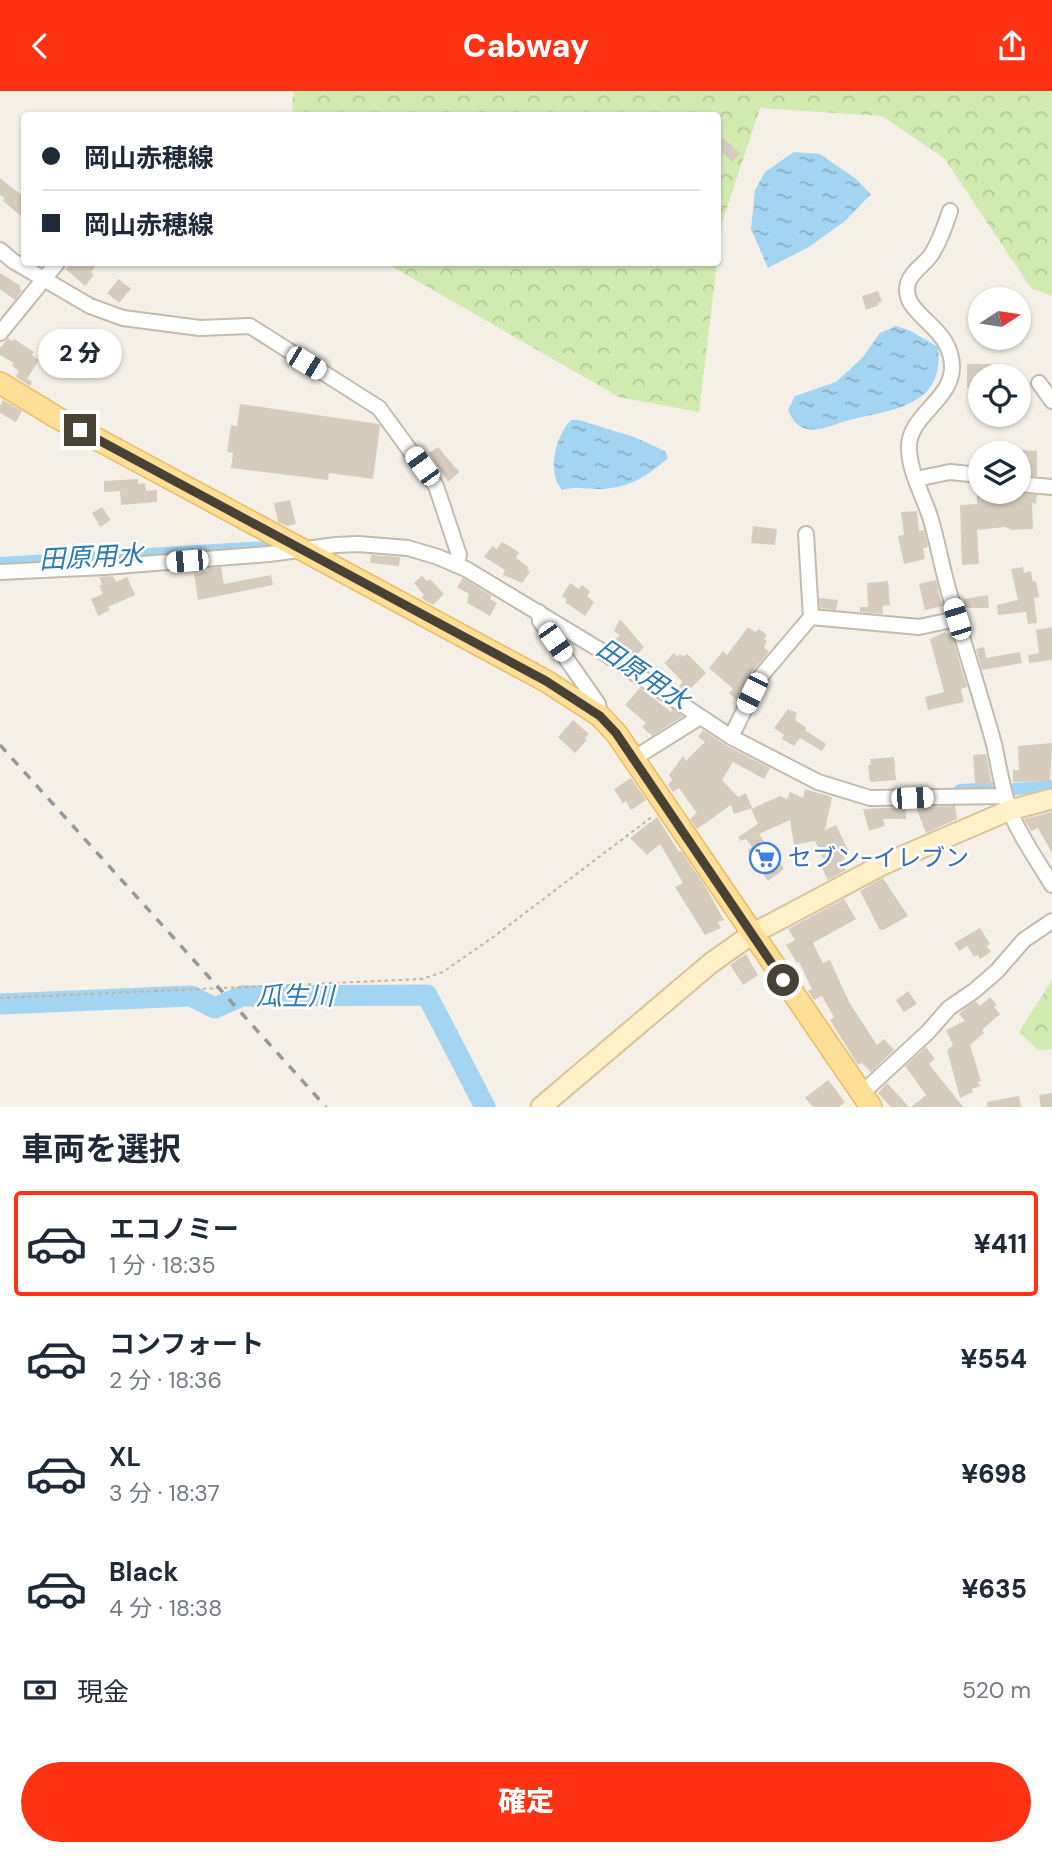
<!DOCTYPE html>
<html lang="ja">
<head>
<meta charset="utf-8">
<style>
	:root { --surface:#fff; --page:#f6f6f7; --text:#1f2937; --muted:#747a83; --line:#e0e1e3; --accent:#ff3214 }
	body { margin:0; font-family:"DM Sans","Noto Sans JP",sans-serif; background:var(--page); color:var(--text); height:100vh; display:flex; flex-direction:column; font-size:26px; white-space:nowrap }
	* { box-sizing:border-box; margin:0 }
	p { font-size:23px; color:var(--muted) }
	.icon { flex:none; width:38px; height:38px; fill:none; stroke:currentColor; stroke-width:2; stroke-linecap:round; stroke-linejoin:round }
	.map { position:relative; height:1016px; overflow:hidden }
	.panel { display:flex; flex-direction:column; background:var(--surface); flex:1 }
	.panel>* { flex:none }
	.hud { position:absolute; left:21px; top:21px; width:700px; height:154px; border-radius:7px; box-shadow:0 2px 5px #0004; display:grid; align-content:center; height:154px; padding:0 21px; background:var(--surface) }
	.needle { width:46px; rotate:78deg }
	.tools { position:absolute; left:968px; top:196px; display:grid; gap:14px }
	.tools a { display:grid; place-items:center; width:63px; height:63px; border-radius:50%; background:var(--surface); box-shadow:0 2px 5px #0004; font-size:35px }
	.end { position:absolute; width:32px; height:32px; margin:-16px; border:9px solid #484136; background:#fff; box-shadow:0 0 0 4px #fff }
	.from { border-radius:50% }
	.bubble { position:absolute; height:49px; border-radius:24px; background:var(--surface); box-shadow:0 2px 5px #0004; font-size:23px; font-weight:800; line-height:49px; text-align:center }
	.car { position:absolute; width:21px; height:42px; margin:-21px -10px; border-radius:9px; box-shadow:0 0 5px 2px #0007; background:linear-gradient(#fff 24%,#345 0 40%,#fff 0 76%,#345 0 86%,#fff 0) }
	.hud b { display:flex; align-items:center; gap:24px; height:66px; font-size:26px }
	.hud b+b { border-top:2px solid var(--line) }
	.hud i { width:18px; height:18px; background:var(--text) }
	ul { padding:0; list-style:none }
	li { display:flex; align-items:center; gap:21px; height:105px; margin:0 14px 10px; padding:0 7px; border:4px solid transparent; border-radius:7px }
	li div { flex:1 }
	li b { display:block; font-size:26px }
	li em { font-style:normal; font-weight:800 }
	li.selected { border-color:var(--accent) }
	li>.icon { width:63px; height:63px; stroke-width:1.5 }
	h2 { padding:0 21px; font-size:32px; line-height:84px }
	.pay { display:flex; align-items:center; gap:18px; height:77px; padding:0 21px; font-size:26px }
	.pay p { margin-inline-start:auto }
	.primary-button { display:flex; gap:14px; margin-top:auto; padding:14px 21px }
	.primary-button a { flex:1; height:80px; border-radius:42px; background:var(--accent); color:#fff; font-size:28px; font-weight:800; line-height:80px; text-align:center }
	header { display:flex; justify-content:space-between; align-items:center; height:91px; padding:0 21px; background:var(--accent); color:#fff; font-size:32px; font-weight:800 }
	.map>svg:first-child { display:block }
	.forest { fill:url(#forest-crowns) }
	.water { fill:url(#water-ripples) }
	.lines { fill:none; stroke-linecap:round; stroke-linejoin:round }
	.canal { stroke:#a3d4f2; stroke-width:12 }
	.river { stroke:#a3d4f2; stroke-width:21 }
	.building { fill:#d6ccbd }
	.street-casing { stroke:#c3bbad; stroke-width:18 }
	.secondary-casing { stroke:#d6c497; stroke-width:23 }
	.primary-casing { stroke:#e7bc63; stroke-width:24 }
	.path { stroke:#c2b49b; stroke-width:2; stroke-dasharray:3.5 3.5; stroke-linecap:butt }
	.street { stroke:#fff; stroke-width:14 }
	.secondary { stroke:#fff0c7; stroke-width:19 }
	.primary { stroke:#ffdf96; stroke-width:21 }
	.rail { stroke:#979797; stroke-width:3.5; stroke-dasharray:9 9; stroke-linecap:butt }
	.route { stroke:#484136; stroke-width:9 }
	.labels { text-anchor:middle; stroke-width:5; stroke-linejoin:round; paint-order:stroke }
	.shop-label { font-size:24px; fill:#366cbe; stroke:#fff; text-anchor:start }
	.water-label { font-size:26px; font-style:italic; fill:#2b7ab0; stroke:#fff }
</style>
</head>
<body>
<header><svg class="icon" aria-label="back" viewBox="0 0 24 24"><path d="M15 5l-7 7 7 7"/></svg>Cabway<svg class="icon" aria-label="share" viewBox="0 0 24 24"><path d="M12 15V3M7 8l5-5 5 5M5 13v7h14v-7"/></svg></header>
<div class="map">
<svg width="1052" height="1016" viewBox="0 0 1052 1016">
	<defs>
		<pattern id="forest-crowns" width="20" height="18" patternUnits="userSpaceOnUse" patternTransform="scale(1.75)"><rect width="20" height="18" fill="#d1eab0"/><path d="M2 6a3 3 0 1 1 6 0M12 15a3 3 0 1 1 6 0" fill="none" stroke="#b5ca98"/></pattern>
		<pattern id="water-ripples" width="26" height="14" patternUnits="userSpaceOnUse" patternTransform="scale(1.75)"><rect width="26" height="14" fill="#a3d4f2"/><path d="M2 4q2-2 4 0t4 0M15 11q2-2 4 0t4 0" fill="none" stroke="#87aec5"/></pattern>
	</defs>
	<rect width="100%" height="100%" fill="#f4f0e8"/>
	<path class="forest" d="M293,0H1052V205L1031,197L944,67L882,25L760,17L722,132L718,166V24H292Z
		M386,172H717L699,321L619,306Z
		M1052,889V958L1038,959L1019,941Z"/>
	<path class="water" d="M794,61L820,63L856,88L871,103L845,130L809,156L768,177L751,138L755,99L765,81Z
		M896,235L911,240L938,256C945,316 893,318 849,329C837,332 820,341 807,338C797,336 792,328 788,319L795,305L836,291L862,267L880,242Z
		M571,329H579L634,346L665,360L668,367C648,385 629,397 601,398C588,398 575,395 562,399C546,381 556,344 571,329Z"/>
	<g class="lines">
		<path class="canal" d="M0,472L266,456
			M1015,698L1052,695
			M960,699L995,697"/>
		<path class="river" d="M0,913L191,905L215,917L242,905L427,904L485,1016"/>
	</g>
	<path class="building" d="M718,43L740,62L732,71L718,57Z
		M0,87L24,106V128L3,110L5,107L0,104Z
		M72,172H97L91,181L94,184L85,195L66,178Z
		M0,182L21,195L19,197L22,199L15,209L0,198Z
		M119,188L131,198L119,212L107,202Z
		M878,200L882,210L878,212L879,214L866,219L862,205Z
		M8,247L12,250L14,248L34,261L32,264L39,269L27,288L32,291L30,295L16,286L19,280L12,275L14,272L0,264V257Z
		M967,273H991L993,285H978L980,297H967Z
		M3,309L22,320L16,331L0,322V315Z
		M240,313L379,333L380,335L373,388L329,382L328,389L231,377L233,362L227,361L231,334L237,335Z
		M438,356L459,381L448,391L429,362Z
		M1022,359L1037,360V385L1022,384Z
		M138,388V393L145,392L146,400L157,399V411L121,414L120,400L104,401V390Z
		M977,401H1012L1037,404L1036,413L1032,412L1033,438L1012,439L1005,436L977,439L979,473L962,474L960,414L977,413Z
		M290,409L296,433L287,435L278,431L274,412Z
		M102,416L111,429L100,436L92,422Z
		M917,420L919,440L924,439L928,456L923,457L925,468L904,473L898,445L904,444L901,421Z
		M753,435L777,438L775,454L751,452Z
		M502,451L519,461L516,467L528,476L527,479L530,481L522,492L503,484L505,479L484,466L492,455L497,458Z
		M371,464L400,466L399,475L370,472Z
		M221,476L224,493L271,484L273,494L198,509L194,483L209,480V477Z
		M1023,476L1024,482L1031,480L1033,491L1036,490L1039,506L1034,507L1037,532L1028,533L1026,521L998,524L997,514L1018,509L1011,478Z
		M113,485L116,491L127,486L135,504L108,516L110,519L98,525L91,508L103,503L99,495L102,493L99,486Z
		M422,485L427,490L430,488L444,503L433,514L421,507L424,504L414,492Z
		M463,487L492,505L490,508L497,512L490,525L467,512L469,503L457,496Z
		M936,489L942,515L925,519L919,493Z
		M888,490L890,514L882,515L883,523L860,521V516H868L867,492Z
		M570,492L579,498L582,494L590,500L587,505L594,511L585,525L565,511L567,509L562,505Z
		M988,504L989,517H965L964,508Z
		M819,507L838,509L836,519L820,517Z
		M620,528L644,556L633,568L615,549L620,544L614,540Z
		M748,536L755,541L759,538L767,544L764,548L767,550L764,556L769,561L753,579L736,609L729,602L733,598L709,577L723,560L727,564Z
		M1052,536V569L1029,572L1028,564L1039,562L1036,539Z
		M945,541L946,543L951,542L967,596L961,598L964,611L928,619L925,606L944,601L930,548Z
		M984,556L986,567L1020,561L1022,572L982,579L976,558Z
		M674,562L677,566L680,563L683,566L687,563L706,582L686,602L679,595L683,591L664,572Z
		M640,597L671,621L672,618L683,625L652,645L642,636L646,632L625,614Z
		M788,618L797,622L795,629L807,637L805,639L826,653L822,660L800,647L794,655L782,648L784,644L774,637Z
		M573,629L589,643L585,647L587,649L575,662L558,646Z
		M703,639L727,655L770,677L764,688L733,671L722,689L738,706L746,702L752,717L734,723L731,714L697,738L690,728L697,722L679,697L673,701L668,694L672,689L669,684L683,665L686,670L705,651L698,646Z
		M1052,652L1050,690L1013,691V679H1019L1018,655Z
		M986,663L992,693L975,694L973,664Z
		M894,666L896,689L870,691L868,674H871L870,668Z
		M631,687L646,709L631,719L626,710L623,712L614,698Z
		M805,698L832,706L825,739L836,734L848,759L842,762L845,768L842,769L846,779L828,789L821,775L826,773L815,750L794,754L790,729L759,743L772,762L774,761L784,778L768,790L750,764L748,759L752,756L746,748L740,750L738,746L758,733L751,718L780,705L787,708L790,701L803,707Z
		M955,715L957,728L926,742L917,719L925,716Z
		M906,716V728H883L885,735L869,740L863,718Z
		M1052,721V762L1038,737L1031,740L1024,728Z
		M657,726L679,761L681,760L705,795L724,829L718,831L721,837L705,844L675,796L683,792L660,753L647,764L630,747Z
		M883,787L908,825L883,839L879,838L860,800Z
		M844,808L856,828L813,852L823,872L830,869L849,911L877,954L884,948L894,959L871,981L862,972L858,974L853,966L830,929L834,926L822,905L814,909L808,900L812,898L799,871L797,872L786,854L795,849L788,838Z
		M980,837L990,853L987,855L991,861L980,868L978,864L974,866L967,855L959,860L954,852Z
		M746,863L758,884L743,894L730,874Z
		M908,900L917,913L904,921L896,909Z
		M990,906L997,914L994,916L1000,923L982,939L984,942L970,954L981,990L978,991L980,995L972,998L973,1001L960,1007L947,959L953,954L946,939L965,930L959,923L966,917L976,910L980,915Z
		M926,956L935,968L929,973L963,1016H911L926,1004L905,975Z
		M828,989L845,1011L839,1016H813L805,1007Z
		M887,992L909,1016H891L878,1002Z
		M1052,1002V1016H1041L1039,1004Z
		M1019,1005L1021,1016H987V1011Z"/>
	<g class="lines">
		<g class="street-casing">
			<path id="street" d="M950,120C945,135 940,150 931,164C925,173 911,181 908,192C899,224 952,233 952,276C952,310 907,325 909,358C910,384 924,405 931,429C938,453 942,477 949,501C963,552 980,602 994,653C999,676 1002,698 1010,720C1020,746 1038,770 1052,794
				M0,159L13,170L90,215L123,227L200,237L250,235L379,317L436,395L459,464L456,474
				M0,242L57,172
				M1039,292L1052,310
				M916,388L950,381L980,384
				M1018,393L1052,396
				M806,443L811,526
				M0,481L105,476L269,463L336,454L358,453L408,457L438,466L466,478L600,559L731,646L818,691L870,707L1005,705
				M539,521L540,530L598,613L600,625
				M731,646L761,585L811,526L919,536L957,528
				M633,668L700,626
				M861,1003L928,941L949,917L974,900L997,880L1024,849L1052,830"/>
		</g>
		<g class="secondary-casing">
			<path id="secondary" d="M541,1016L711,872L752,843L882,774L1010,719L1052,708"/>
		</g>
		<g class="primary-casing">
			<path id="primary" d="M0,292L56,326L546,590L600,625L616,642L871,1016"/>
		</g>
		<path class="path" d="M0,907L422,888L443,881L496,844L653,725"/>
		<use href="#street" class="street"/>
		<use href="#secondary" class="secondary"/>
		<use href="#primary" class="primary"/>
		<path class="rail" d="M0,654L326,1016"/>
	</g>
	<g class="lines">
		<path class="route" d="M80,339L546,590L600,625L616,642L783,889"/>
	</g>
	<defs>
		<g id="supermarket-ring" transform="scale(1.575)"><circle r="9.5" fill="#fff" stroke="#3f7fe0" stroke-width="1.5"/><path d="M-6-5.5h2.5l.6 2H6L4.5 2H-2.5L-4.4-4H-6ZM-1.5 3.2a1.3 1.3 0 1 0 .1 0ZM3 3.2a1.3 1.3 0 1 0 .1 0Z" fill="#3f7fe0"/></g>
	</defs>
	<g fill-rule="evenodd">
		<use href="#supermarket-ring" x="765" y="767"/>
	</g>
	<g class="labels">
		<g class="shop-label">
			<text x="788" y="775">セブン-イレブン</text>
		</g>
		<g class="water-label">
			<text transform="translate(91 466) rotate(-3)" y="9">田原用水</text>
			<text transform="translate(643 583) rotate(34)" y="9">田原用水</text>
			<text x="295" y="914">瓜生川</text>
		</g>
	</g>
</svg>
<div class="tools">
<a><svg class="needle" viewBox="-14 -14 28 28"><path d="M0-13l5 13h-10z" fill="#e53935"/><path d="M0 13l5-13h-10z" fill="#747a83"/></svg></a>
<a><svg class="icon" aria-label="locate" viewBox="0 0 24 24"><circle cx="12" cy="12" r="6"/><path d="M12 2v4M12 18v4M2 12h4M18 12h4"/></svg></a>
<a><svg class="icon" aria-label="layers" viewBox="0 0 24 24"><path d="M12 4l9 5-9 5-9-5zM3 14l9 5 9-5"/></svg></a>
</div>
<i class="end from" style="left:783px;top:889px"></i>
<i class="end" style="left:80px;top:339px"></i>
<div class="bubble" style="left:38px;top:238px;width:84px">2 分</div>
<i class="car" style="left:306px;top:272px;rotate:121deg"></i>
<i class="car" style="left:422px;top:375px;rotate:324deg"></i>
<i class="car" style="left:187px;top:470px;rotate:265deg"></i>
<i class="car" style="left:957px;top:528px;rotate:343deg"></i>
<i class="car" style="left:555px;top:551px;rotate:145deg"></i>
<i class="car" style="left:752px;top:602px;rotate:206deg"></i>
<i class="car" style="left:912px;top:707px;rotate:88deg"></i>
<div class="hud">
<b><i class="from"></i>岡山赤穂線</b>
<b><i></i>岡山赤穂線</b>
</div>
</div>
<section class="panel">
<h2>車両を選択</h2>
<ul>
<li class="selected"><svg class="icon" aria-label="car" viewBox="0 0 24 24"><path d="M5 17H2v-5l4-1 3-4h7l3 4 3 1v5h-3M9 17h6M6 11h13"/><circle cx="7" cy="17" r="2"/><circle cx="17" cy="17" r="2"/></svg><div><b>エコノミー</b><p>1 分 · 18:35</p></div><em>¥411</em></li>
<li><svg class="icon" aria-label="car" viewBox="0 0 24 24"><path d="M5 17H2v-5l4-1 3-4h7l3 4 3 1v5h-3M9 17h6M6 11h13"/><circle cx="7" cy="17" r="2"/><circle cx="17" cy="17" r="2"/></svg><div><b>コンフォート</b><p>2 分 · 18:36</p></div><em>¥554</em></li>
<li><svg class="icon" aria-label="car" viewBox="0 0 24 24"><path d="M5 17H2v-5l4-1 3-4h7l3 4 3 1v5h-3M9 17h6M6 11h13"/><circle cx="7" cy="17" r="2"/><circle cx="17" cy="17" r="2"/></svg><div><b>XL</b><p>3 分 · 18:37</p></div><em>¥698</em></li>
<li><svg class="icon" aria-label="car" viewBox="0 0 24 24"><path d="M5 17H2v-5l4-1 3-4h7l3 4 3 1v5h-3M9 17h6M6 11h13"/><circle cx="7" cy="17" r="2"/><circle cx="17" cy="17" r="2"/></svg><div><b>Black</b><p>4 分 · 18:38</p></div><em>¥635</em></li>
</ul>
<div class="pay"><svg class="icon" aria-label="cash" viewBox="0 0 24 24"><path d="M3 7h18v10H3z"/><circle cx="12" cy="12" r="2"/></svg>現金<p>520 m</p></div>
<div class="primary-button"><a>確定</a></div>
</section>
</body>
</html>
